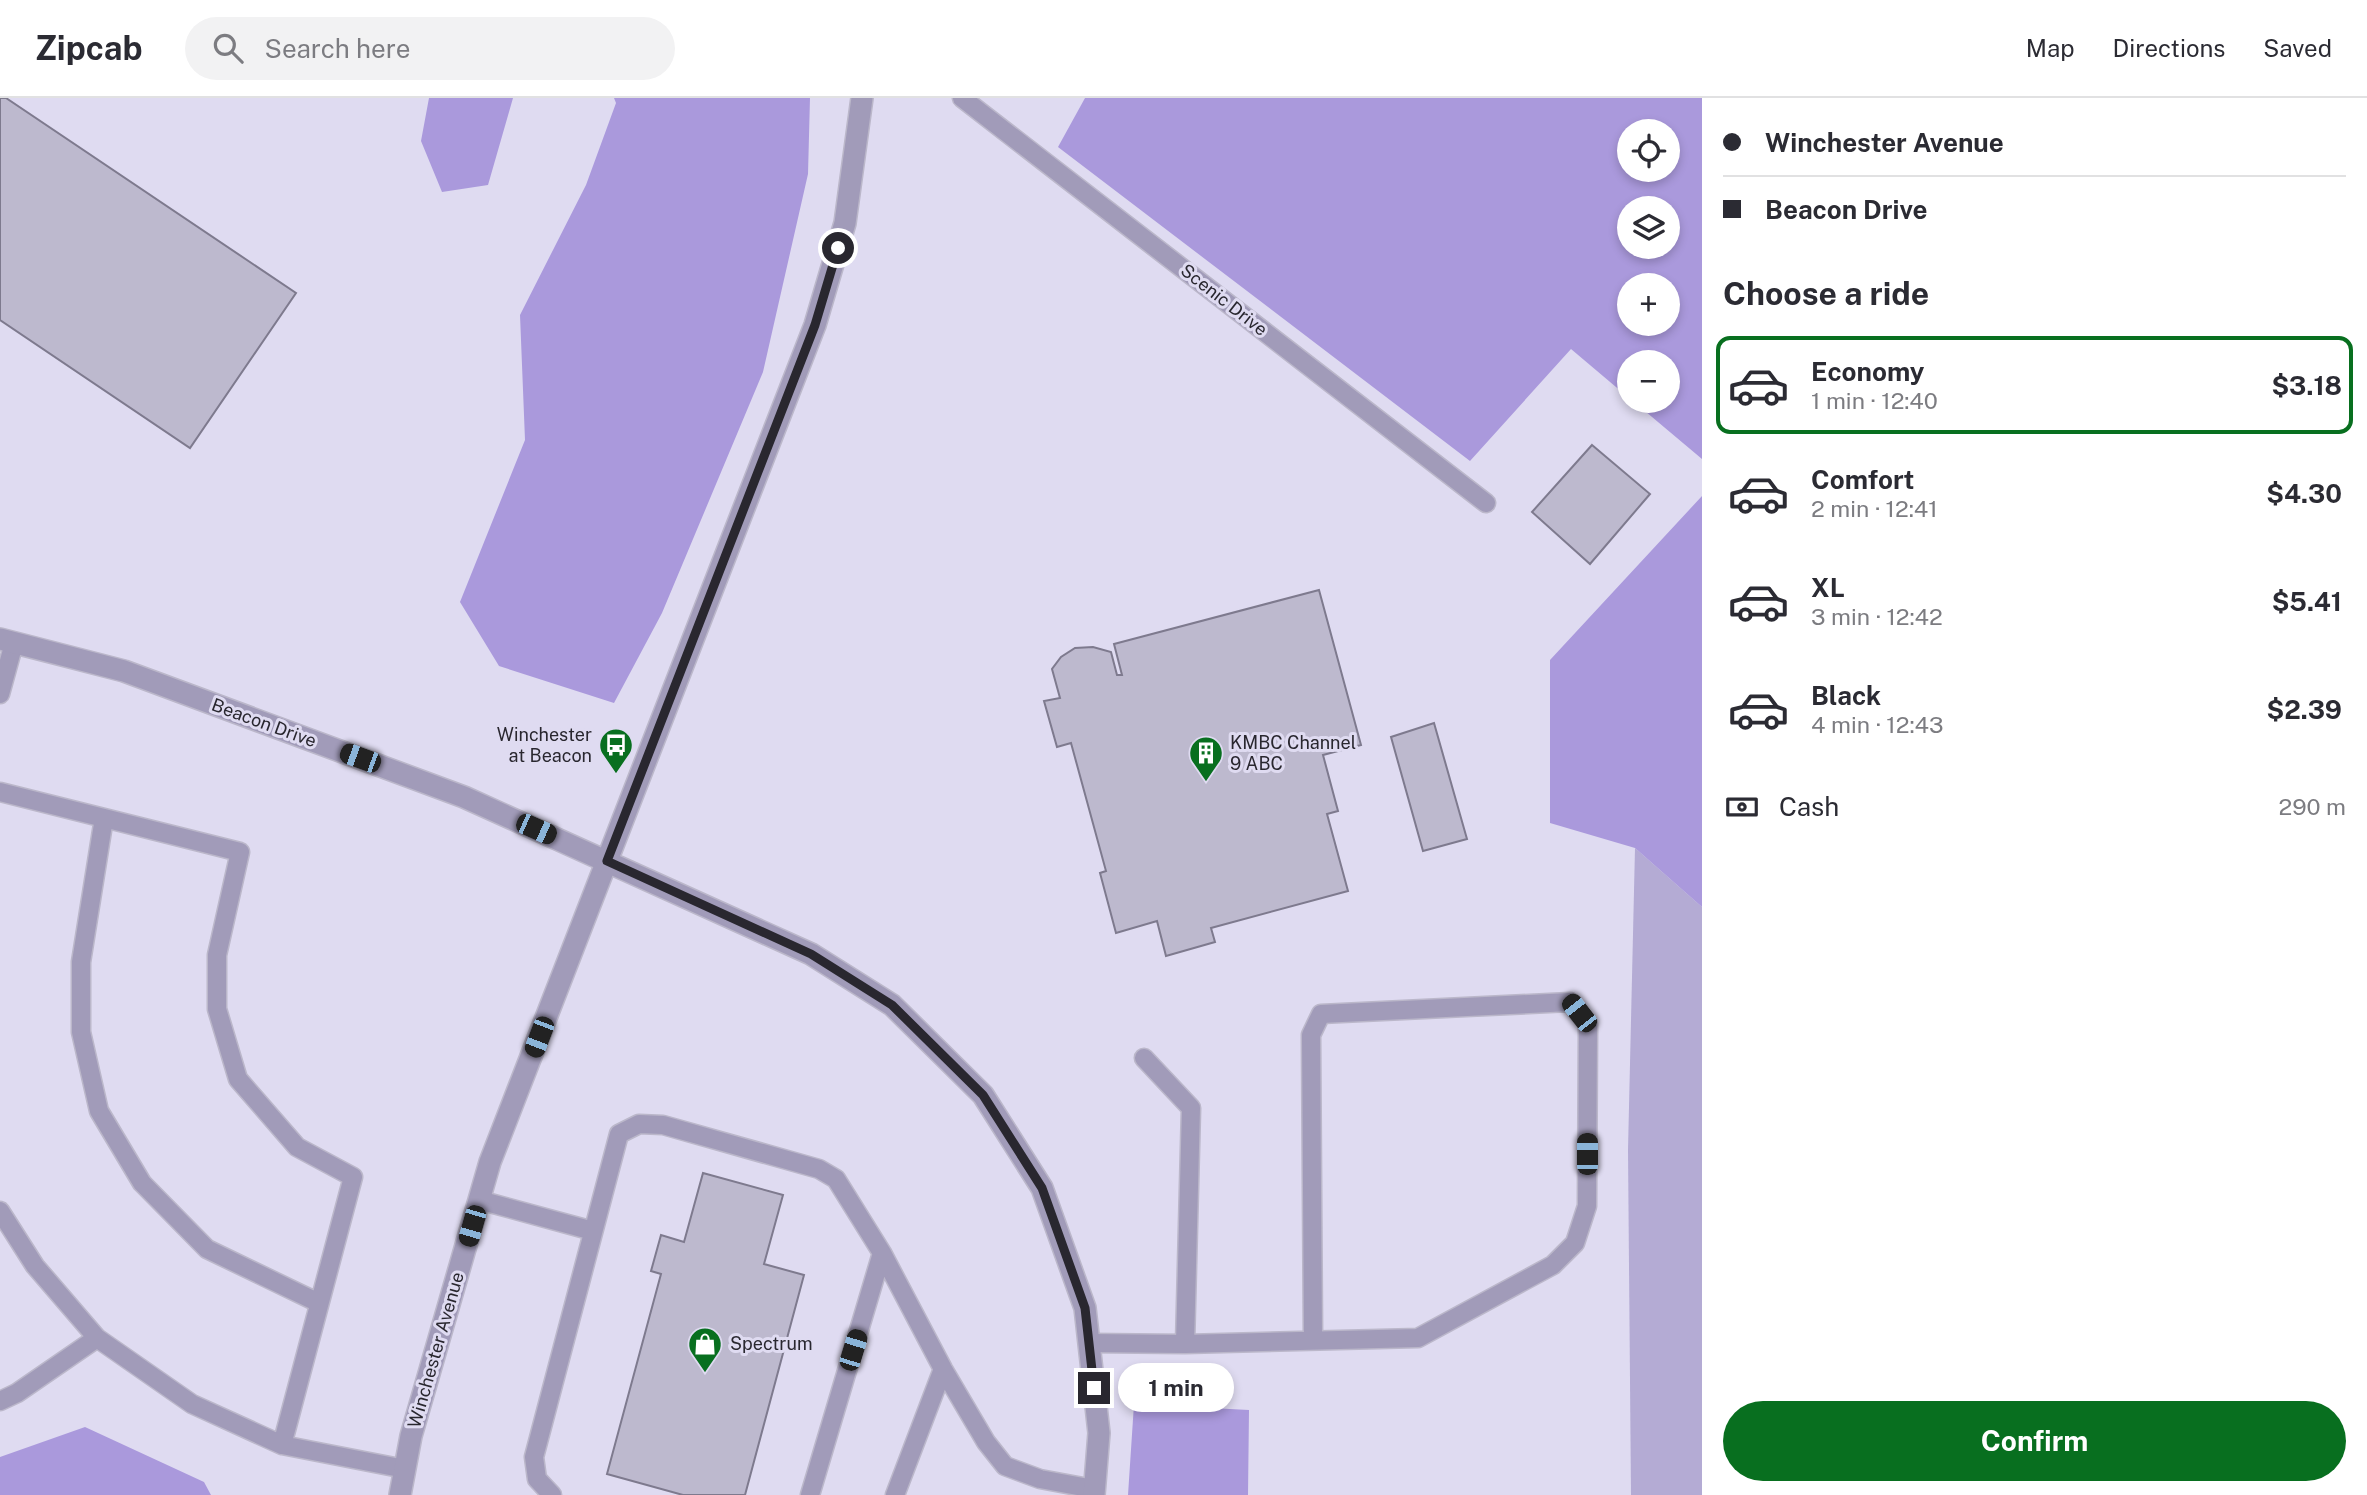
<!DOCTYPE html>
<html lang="en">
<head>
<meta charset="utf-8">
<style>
	:root { --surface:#fff; --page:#f2f2f3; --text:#2b2b33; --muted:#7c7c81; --line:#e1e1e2; --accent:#086f1f }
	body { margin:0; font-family:"Public Sans",sans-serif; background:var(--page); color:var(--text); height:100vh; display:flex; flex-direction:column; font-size:26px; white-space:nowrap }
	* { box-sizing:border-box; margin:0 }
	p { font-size:23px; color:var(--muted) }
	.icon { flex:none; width:38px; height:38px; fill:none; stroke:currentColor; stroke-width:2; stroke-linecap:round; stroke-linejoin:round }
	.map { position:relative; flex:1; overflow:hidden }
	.panel { display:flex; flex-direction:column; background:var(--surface); width:665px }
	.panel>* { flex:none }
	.hud { display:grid; align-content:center; height:154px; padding:0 21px; background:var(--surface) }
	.buttons { position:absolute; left:1617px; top:21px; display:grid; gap:14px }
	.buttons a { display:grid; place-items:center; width:63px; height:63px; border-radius:50%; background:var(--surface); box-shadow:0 4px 10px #0003; font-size:35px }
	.end { position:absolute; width:32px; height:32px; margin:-16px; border:9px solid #29272f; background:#fff; box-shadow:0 0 0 4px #fff }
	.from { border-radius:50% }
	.bubble { position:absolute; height:49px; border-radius:24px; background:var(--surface); box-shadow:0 4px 10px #0003; font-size:23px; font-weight:700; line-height:49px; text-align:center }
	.car { position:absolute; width:21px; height:42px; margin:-21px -10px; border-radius:9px; box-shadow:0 0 5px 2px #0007; background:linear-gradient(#222 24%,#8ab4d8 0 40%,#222 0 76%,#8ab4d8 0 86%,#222 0) }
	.hud b { display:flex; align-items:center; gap:24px; height:66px; font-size:26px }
	.hud b+b { border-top:2px solid var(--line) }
	.hud i { width:18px; height:18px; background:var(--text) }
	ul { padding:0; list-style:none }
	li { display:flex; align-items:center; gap:21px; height:98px; margin:0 14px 10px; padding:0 7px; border:4px solid transparent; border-radius:14px }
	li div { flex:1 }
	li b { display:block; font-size:26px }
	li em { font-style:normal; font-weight:700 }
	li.on { border-color:var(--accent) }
	li>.icon { width:63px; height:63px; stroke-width:1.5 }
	h2 { padding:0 21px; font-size:32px; line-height:84px }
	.pay { display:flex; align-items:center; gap:18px; height:77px; padding:0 21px; font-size:26px }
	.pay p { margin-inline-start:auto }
	.button { display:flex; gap:14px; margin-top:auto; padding:14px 21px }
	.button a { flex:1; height:80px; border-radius:42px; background:var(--accent); color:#fff; font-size:28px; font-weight:700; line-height:80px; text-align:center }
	header { display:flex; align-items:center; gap:42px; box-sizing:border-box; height:98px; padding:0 35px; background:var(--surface); border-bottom:2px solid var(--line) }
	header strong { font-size:33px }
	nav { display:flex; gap:38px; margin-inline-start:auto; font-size:24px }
	.search { width:490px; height:63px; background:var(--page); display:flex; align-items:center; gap:18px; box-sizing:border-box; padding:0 24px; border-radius:38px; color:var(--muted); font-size:26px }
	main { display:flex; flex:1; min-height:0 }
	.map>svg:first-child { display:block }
	.green { fill:#b4abd4 }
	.forest { fill:#aa99dc; fill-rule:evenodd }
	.building { fill:#bdb9ce; stroke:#7e7a8e; stroke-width:2 }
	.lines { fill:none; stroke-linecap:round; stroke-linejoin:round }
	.lane-casing { stroke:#bbb7ca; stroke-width:21 }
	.street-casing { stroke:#bbb7ca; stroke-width:24 }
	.lane { stroke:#a19bb9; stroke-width:18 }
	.street { stroke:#a19bb9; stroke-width:21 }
	.route { stroke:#29272f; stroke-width:9 }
	.labels { text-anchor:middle; stroke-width:6; stroke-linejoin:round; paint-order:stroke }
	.street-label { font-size:18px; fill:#29272f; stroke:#dfdbf1 }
	.poi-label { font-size:18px; fill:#29272f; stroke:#dfdbf1; text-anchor:start }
</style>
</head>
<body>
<header>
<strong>Zipcab</strong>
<div class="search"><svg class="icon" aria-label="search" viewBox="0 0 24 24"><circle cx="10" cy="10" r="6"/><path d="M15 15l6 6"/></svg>Search here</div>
<nav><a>Map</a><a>Directions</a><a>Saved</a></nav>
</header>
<main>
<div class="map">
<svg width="1702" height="1397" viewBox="0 0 1702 1397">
	<rect width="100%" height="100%" fill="#dfdbf1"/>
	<path class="green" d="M1635,750L1702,809V1397H1631L1628,1052Z"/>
	<path class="forest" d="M429,0H513L488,87L442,94L421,43Z
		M614,0H810L808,76L763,274L662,515L614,605L499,568L460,504L525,342L520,217L586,87L616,5Z
		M1085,0H1702V361L1633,303H1668V264H1629V300L1571,251L1470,363L1058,49ZM1629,33H1668V72H1629ZM1629,110H1668V149H1629ZM1668,187V226H1629V187Z
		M1702,398V809L1635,750L1550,725V562Z
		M1134,1306L1249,1312L1248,1397H1128Z
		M85,1329L204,1384L211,1397H0V1359Z"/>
	<path class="building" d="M0,0H6L296,195L190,350L0,222Z
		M1592,347L1650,396L1590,466L1532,414Z
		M1319,492L1361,647L1323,657L1338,713L1327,716L1348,793L1211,830L1215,844L1166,858L1157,823L1116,835L1100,775L1106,773L1071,645L1057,649L1044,603L1060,600L1052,571L1061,559L1075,550L1093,549L1111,554L1117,577H1122L1114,546Z
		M1434,625L1467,741L1423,753L1391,639Z
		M703,1075L783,1097L764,1166L804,1177L745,1397H683L607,1376L661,1176L651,1173L661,1137L684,1144Z"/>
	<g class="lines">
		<g class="lane-casing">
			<path id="lane" d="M962,0L1486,405
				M0,596L14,545
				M0,694L240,754L217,857V911L238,981L297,1049L353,1079L282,1347
				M104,720L81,864V934L99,1013L142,1085L207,1151L319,1205
				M1144,960L1191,1010L1185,1246
				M479,1102L593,1133
				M0,1113L35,1168L97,1240L192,1306L282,1347L405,1371
				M1089,1245L1185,1246L1418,1240L1553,1167L1575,1145L1587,1108L1588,926L1570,904L1321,916L1311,937L1313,1242
				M0,1303L17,1295L97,1240
				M552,1397L537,1381L534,1359L619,1036L639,1026L663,1027L819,1071L836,1081L882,1155L943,1271L986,1344L1005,1368L1040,1381L1094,1391
				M810,1397L882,1155
				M895,1397L943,1271"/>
		</g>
		<g class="street-casing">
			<path id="street" d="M0,541L124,573L464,699L811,856L892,907L983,997L1042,1090L1085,1210L1099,1335L1094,1397
				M400,1397L411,1338L490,1064L815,227L845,125L862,0"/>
		</g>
		<use href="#lane" class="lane"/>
		<use href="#street" class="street"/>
	</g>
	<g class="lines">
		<path class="route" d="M838,150L815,227L607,763L811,856L892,907L983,997L1042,1090L1085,1210L1094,1290"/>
	</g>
	<defs>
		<g id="bus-pin" transform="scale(1.75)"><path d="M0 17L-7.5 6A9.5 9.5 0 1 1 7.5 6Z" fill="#086f1f" stroke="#dfdbf1"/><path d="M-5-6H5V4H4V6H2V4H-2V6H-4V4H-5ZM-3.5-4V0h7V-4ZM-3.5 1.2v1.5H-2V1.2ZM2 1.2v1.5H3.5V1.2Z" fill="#fff"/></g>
		<g id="building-pin" transform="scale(1.75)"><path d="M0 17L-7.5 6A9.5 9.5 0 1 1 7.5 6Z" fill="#086f1f" stroke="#dfdbf1"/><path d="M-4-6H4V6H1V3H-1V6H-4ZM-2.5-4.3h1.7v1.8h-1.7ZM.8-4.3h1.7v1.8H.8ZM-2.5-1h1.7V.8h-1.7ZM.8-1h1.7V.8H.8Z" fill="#fff"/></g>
		<g id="shop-pin" transform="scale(1.75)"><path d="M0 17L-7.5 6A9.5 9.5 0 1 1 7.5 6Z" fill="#086f1f" stroke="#dfdbf1"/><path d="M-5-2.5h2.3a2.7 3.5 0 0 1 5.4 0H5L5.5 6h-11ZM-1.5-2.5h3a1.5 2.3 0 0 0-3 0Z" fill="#fff"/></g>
	</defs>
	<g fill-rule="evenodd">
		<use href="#bus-pin" x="616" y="647"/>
		<use href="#building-pin" x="1206" y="655"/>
		<use href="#shop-pin" x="705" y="1246"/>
	</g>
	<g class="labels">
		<g class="street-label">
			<text transform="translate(1224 202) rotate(38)" y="6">Scenic Drive</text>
			<text transform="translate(264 625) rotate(20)" y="6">Beacon Drive</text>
			<text transform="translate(436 1252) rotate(-74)" y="6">Winchester Avenue</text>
		</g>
		<g class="poi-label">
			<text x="592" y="643" text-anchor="end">Winchester<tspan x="592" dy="21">at Beacon</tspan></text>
			<text x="1230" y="651">KMBC Channel<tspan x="1230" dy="21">9 ABC</tspan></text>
			<text x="730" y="1252">Spectrum</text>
		</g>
	</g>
</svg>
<div class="buttons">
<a><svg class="icon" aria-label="locate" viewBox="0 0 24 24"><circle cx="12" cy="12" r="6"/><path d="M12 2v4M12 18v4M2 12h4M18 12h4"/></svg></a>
<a><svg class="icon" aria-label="layers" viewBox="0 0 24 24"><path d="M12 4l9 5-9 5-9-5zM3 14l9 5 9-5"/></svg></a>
<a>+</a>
<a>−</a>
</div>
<i class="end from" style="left:838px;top:150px"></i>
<i class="end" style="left:1094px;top:1290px"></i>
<div class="bubble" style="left:1118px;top:1265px;width:116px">1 min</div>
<i class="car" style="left:360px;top:660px;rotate:290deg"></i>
<i class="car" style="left:536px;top:731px;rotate:114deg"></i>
<i class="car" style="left:1579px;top:915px;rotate:322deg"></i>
<i class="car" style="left:539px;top:939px;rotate:201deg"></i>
<i class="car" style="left:1587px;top:1056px;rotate:0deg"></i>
<i class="car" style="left:472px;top:1128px;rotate:196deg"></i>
<i class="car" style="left:853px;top:1252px;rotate:17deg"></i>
</div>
<section class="panel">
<div class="hud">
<b><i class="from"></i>Winchester Avenue</b>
<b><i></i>Beacon Drive</b>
</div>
<h2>Choose a ride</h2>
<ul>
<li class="on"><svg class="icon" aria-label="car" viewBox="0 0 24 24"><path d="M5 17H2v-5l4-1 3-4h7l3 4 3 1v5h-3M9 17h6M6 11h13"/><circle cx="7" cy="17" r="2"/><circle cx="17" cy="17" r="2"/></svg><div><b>Economy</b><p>1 min · 12:40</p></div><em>$3.18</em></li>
<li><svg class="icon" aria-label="car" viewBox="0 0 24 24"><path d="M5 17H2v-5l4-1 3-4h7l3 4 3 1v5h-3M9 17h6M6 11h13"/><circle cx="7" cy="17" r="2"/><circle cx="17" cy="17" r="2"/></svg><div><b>Comfort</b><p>2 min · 12:41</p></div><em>$4.30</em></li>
<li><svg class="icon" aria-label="car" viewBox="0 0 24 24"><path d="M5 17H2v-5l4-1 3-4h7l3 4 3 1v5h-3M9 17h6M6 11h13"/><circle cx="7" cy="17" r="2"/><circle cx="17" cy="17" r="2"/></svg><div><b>XL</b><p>3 min · 12:42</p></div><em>$5.41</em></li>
<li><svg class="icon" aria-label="car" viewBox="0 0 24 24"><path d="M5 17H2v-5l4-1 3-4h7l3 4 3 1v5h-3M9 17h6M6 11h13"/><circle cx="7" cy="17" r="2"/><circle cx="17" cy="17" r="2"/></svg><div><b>Black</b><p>4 min · 12:43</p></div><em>$2.39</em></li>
</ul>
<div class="pay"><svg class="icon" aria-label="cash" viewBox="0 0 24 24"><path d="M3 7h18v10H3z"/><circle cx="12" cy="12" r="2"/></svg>Cash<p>290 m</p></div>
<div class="button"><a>Confirm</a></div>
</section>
</main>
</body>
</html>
